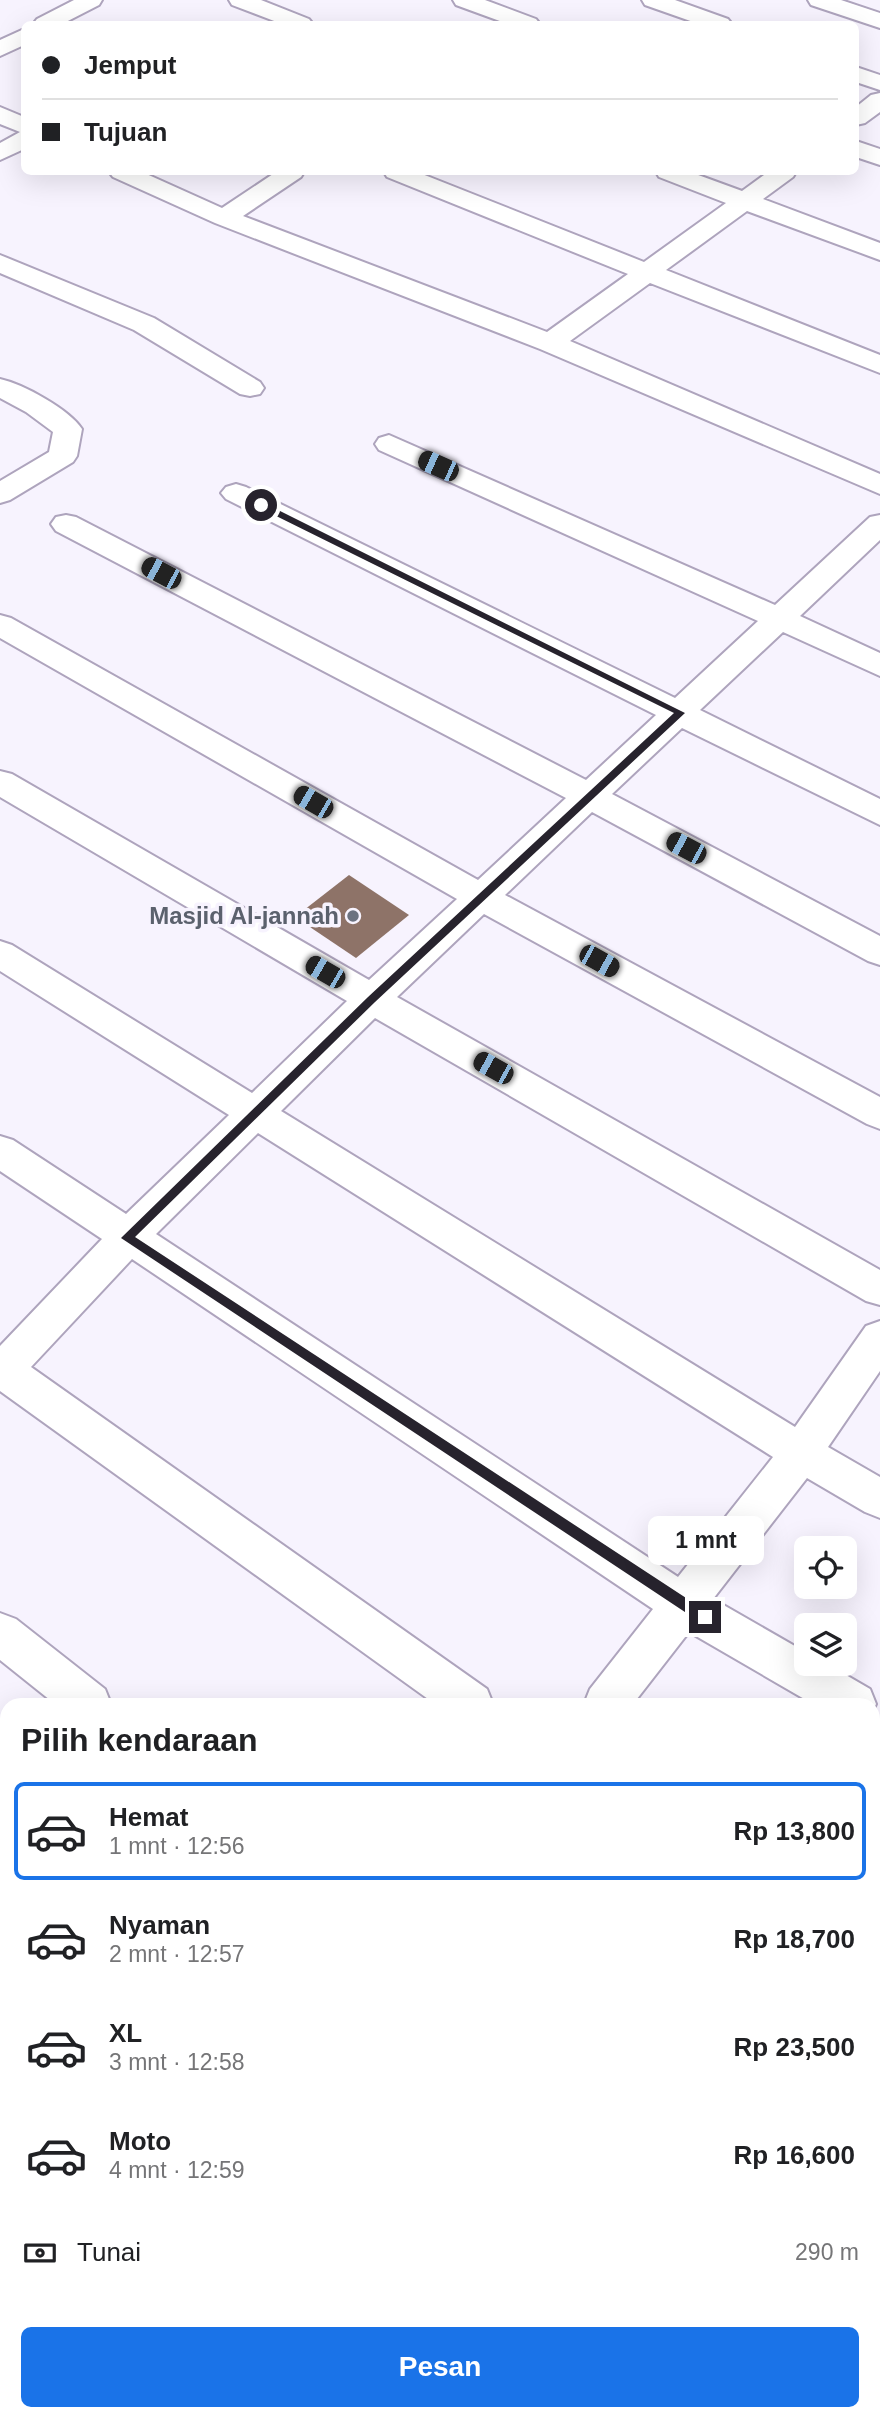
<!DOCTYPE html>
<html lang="id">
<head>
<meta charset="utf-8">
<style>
	:root { --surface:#fff; --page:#f6f6f6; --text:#202124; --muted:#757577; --line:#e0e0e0; --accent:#1a73e8 }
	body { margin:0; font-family:Arial,sans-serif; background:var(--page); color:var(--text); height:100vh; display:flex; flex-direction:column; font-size:26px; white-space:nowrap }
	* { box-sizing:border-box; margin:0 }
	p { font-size:23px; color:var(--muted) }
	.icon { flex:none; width:38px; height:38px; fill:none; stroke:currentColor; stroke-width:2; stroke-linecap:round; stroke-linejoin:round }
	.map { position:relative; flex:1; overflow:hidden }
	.drawer { position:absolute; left:0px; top:1698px; width:880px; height:723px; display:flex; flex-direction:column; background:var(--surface); border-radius:21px 21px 0 0; box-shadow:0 7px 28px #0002 }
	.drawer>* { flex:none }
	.top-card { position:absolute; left:21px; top:21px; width:838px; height:154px; border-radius:10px; box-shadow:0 7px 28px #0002; display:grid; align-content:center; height:154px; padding:0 21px; background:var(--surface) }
	.buttons { position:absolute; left:794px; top:1536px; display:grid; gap:14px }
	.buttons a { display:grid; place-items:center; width:63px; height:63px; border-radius:10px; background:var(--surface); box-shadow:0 7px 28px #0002; font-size:35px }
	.end { position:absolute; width:32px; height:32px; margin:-16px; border:9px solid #27232d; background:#fff; box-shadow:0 0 0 4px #fff }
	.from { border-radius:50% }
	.bubble { position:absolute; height:49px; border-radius:10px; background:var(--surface); box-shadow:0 7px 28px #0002; font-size:23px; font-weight:800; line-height:49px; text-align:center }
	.car { position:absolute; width:21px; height:42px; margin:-21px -10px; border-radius:9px; box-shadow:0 0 5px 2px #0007; background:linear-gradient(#222 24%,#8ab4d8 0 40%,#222 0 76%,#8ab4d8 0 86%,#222 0) }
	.top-card b { display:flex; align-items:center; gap:24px; height:66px; font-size:26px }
	.top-card b+b { border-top:2px solid var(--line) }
	.top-card i { width:18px; height:18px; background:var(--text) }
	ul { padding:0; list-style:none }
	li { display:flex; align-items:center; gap:21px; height:98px; margin:0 14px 10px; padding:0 7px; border:4px solid transparent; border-radius:10px }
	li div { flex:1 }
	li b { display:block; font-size:26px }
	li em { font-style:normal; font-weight:800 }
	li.active { border-color:var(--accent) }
	li>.icon { width:63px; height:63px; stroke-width:1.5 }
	h2 { padding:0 21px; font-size:32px; line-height:84px }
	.pay { display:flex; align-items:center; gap:18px; height:77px; padding:0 21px; font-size:26px }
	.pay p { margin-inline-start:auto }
	.action { display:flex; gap:14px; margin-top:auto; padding:14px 21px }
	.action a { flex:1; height:80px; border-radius:10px; background:var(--accent); color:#fff; font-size:28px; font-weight:800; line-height:80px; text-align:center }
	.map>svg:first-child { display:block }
	.building { fill:#8e7368 }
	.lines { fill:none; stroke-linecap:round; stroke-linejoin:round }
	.minor-casing { stroke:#aea4bd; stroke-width:4 }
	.minor { fill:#fff; fill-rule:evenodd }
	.route { fill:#27232d }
	.worship-dot { fill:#6b7280; stroke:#f7f3fe; stroke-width:2.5 }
	.labels { text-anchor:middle; stroke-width:7; stroke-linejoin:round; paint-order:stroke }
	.worship-label { font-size:24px; font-weight:bold; fill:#5b616d; stroke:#f7f3fe; text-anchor:end }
</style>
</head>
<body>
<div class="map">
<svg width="880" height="2420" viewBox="0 0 880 2420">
	<rect width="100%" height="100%" fill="#f7f3fe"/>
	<path class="building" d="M349,875L409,915L356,958L295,917Z"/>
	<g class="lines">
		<g class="minor-casing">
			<path id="minor" d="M74,0H102L99,5L62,24H33L37,19Z
				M229,0H261L309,19L313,24H282L232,5Z
				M453,0H485L536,19L540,24H508L456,5Z
				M642,0H675L728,19L732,24H699L645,5Z
				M808,0H841L880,13V28L811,5Z
				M24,29V45L0,56V40Z
				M856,67L880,75V90L856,82Z
				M880,93V112L865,123L856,125V107L871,95Z
				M0,107L24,117V149L0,160V143L20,132L0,124Z
				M856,141L880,149V165L856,157Z
				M109,172H142L222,208L276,172H304L301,177L243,216L547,332L628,274L387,177L384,172H417L644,262L726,203L659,177L656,172H690L742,191L768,172H796L793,177L763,199L880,243V260L747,211L666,270L880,355V373L650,283L570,341L880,474V494L540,349L215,223L113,177Z
				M0,255L154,318L260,382L264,388L260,394L250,396L240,394L134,330L0,273Z
				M0,379C23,384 69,409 82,429L77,456L73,462L10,500L0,503V481L49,452L53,432L26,412L0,398Z
				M389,435L775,605L870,517L880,515V540L800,616L880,653V676L783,632L700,710L880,799V825L682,728L612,794L880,936V965L868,961L592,812L505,895L880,1097V1129L867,1124L484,914L397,997L880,1270V1305L866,1301L375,1018L281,1111L795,1427L866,1326L880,1321V1371L828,1447L880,1477V1518L865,1512L807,1478L713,1599L807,1653V1664H827L870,1689L876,1704L873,1711V1704H813L689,1632L633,1704H584L590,1689L653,1609L132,1259L31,1367L487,1689L493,1704H435L0,1391V1346L102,1239L0,1171V1136L13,1140L126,1214L229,1115L0,971V941L12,945L252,1093L347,1001L0,797V771L12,774L369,980L457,899L0,638V615L11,618L478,880L566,798L56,531L51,524L56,517L66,515L76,517L586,780L656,715L226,499L221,493L226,487L236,484L246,487L675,698L758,621L379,450L375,444L379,438ZM258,1133L773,1457L678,1577L156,1234Z
				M0,1613L16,1619L105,1689L111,1704H55L0,1660Z
				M7,1797V1850L0,1853V1800Z
				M873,1941L880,1944V1993L873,1990Z
				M7,2225V2285L0,2288V2228Z
				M873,2256L880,2259V2313L873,2310Z
				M221,2413H276L273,2420H218Z
				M557,2413H611L608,2420H554Z"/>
		</g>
		<use href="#minor" class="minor"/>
	</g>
	<path class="route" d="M258,503H264L685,713L375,1002L135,1237L709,1613V1622H700L121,1238L368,997L674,713L258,507Z"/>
	<circle class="worship-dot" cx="353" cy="916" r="7"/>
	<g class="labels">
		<g class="worship-label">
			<text x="339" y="924">Masjid Al-jannah</text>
		</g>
	</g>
</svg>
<div class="buttons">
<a><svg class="icon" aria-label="locate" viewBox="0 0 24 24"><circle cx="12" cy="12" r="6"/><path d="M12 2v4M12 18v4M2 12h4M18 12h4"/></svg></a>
<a><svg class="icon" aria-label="layers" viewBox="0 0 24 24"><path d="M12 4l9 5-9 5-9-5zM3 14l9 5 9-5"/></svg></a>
</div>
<i class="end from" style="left:261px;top:505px"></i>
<i class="end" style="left:705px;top:1617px"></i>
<div class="bubble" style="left:648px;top:1516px;width:116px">1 mnt</div>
<i class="car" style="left:438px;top:466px;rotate:294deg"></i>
<i class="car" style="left:161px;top:573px;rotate:298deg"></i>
<i class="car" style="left:313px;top:802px;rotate:300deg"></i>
<i class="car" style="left:686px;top:848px;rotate:298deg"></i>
<i class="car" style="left:599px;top:961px;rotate:119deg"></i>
<i class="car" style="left:325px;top:972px;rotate:300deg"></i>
<i class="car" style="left:493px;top:1068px;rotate:299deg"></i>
<div class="top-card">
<b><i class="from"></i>Jemput</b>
<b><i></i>Tujuan</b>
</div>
<section class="drawer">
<h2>Pilih kendaraan</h2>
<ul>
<li class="active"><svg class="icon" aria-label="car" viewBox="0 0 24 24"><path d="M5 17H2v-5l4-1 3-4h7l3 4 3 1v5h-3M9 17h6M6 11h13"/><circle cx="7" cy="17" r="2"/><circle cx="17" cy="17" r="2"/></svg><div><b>Hemat</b><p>1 mnt · 12:56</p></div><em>Rp 13,800</em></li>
<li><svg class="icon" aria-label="car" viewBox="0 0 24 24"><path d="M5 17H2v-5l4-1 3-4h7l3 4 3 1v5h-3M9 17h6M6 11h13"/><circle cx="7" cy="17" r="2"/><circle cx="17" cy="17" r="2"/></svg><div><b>Nyaman</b><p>2 mnt · 12:57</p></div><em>Rp 18,700</em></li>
<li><svg class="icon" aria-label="car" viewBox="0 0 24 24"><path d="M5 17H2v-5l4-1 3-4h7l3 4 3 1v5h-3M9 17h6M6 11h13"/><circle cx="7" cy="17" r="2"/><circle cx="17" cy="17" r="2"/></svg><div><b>XL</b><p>3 mnt · 12:58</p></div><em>Rp 23,500</em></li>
<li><svg class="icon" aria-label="car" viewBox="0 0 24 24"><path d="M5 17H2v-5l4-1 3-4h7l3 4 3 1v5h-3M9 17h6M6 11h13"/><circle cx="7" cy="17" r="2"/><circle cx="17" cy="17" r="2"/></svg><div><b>Moto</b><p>4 mnt · 12:59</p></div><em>Rp 16,600</em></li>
</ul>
<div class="pay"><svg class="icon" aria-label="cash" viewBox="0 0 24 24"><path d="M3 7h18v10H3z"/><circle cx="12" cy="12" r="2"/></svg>Tunai<p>290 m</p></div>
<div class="action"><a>Pesan</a></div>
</section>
</div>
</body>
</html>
